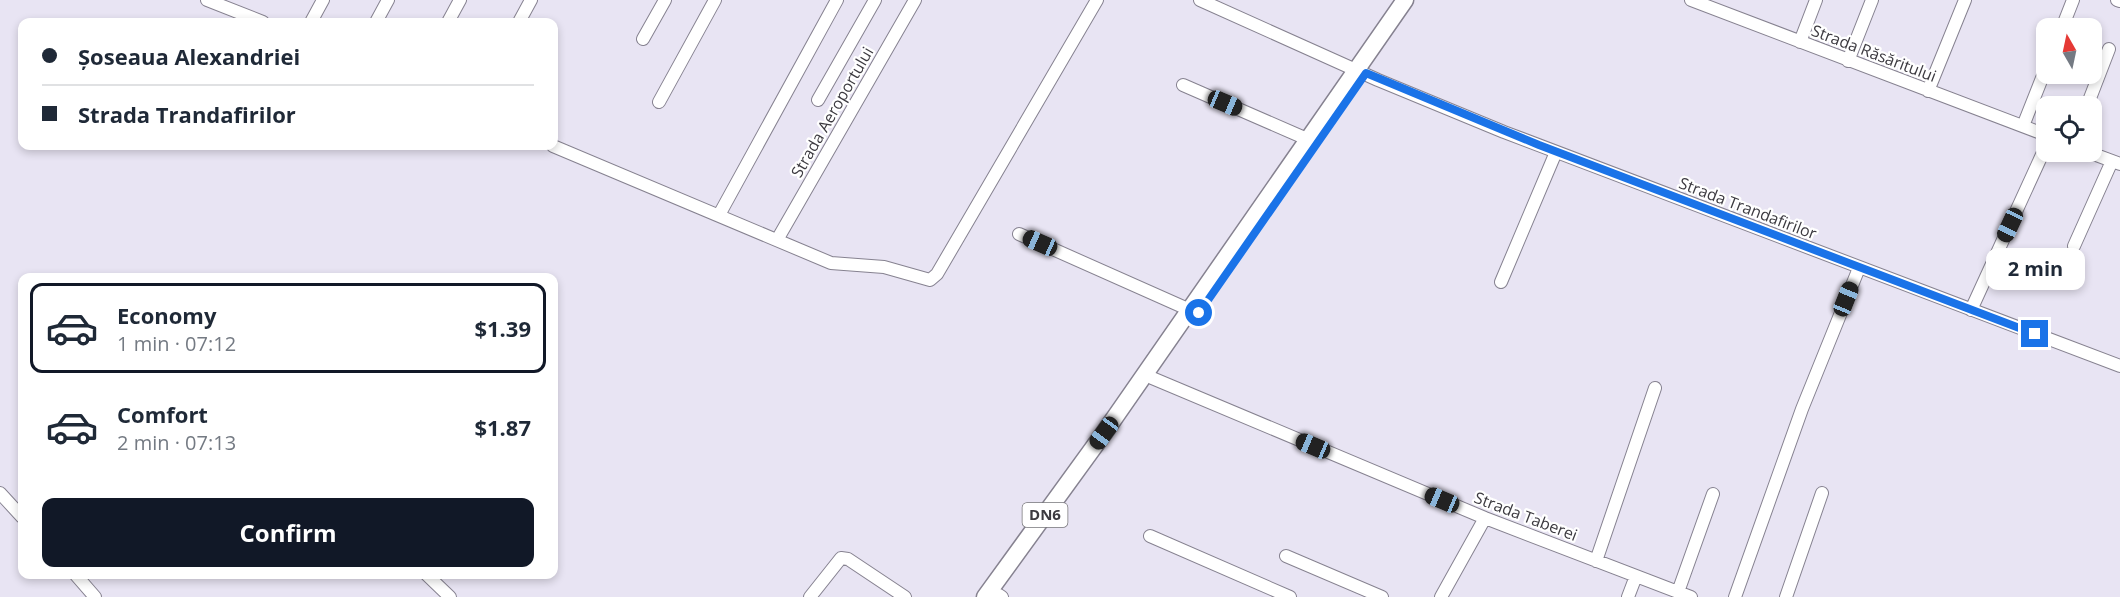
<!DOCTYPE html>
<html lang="en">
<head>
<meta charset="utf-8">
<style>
	:root { --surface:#fff; --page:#f6f6f7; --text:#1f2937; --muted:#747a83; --line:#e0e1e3; --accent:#111827 }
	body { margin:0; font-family:"Open Sans",sans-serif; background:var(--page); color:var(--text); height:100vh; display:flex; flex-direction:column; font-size:22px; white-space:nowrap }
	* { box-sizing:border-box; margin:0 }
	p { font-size:20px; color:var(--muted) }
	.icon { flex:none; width:33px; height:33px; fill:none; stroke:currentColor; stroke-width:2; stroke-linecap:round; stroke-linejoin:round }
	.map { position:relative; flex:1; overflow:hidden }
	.side { position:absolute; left:18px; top:273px; width:540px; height:306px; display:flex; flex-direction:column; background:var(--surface); border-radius:12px; box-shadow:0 3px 9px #0003 }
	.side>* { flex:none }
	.guide { position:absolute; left:18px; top:18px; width:540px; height:132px; border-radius:12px; box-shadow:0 3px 9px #0003; display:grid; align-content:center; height:132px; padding:0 24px; background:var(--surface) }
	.needle { width:39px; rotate:351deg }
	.fabs { position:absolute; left:2036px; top:18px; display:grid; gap:12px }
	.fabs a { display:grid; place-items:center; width:66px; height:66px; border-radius:12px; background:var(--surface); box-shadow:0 3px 9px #0003; font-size:30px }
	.end { position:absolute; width:27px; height:27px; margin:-14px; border:8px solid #1a73e8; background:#fff; box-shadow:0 0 0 3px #fff }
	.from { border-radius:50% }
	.bubble { position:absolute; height:42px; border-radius:12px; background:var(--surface); box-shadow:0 3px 9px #0003; font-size:20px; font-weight:700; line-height:42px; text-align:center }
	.car { position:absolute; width:18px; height:36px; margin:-18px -9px; border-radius:8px; box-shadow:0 0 4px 2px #0007; background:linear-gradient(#222 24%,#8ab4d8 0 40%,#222 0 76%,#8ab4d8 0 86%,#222 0) }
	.guide b { display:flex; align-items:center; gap:21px; height:57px; font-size:22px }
	.guide b+b { border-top:2px solid var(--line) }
	.guide i { width:15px; height:15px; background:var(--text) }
	ul { padding:10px 0 0; list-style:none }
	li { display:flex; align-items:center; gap:18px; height:90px; margin:0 12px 9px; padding:0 12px; border:3px solid transparent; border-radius:12px }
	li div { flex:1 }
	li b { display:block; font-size:22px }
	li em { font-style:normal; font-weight:700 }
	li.active { border-color:var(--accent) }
	li>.icon { width:54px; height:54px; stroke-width:1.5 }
	.action { display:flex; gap:12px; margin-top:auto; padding:12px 24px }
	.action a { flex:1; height:69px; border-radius:12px; background:var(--accent); color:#fff; font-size:24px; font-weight:700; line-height:69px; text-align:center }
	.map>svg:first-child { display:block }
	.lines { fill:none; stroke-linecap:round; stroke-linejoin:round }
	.minor-casing { stroke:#868290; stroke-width:14 }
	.highway-casing { stroke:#868290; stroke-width:19 }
	.minor { stroke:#fff; stroke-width:12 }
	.highway { stroke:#fff; stroke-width:16 }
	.route { stroke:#1a73e8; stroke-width:8 }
	.labels { text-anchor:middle; stroke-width:4.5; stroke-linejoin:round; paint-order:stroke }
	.shield { fill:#fff; stroke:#767579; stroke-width:1.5 }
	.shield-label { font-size:15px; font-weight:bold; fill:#3c3a40 }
	.street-label { font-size:16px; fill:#3c3a40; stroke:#fff }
</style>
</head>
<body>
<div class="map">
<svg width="2120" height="597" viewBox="0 0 2120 597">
	<rect width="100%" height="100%" fill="#e8e4f3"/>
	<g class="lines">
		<g class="minor-casing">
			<path id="minor" d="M207,0L263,22
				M1200,0L1378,80L1504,132L2120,366
				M1691,0L2046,135
				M2117,0L2120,1
				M311,22L323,0
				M376,22L388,0
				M448,22L460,0
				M519,22L531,0
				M2062,28L2073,0
				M643,39L665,0
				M1800,42L1816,0
				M1848,61L1872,0
				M1183,85L1307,139
				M1928,91L1965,0
				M818,100L875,0
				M659,102L715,0
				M2087,106L2109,49
				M2023,126L2046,68
				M553,146L831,263L884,267L930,280L937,274L1097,0
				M2088,152L2120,164
				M719,215L837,0
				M1019,234L1190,310
				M777,240L915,0
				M2074,246L2112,161
				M1501,282L1556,152
				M1971,310L2046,146
				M1152,378L1485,518L1691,597
				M0,493L22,517
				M1150,536L1290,597
				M1286,556L1382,597
				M1596,561L1655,388
				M75,574L95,597
				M426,574L450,597
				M1678,592L1713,494
				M999,595L1002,597
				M810,597L841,558L848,559L905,597
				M1441,597L1485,518
				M1628,597L1636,576
				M1735,597L1802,409L1859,268
				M1786,597L1822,493"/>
		</g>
		<g class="highway-casing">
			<path id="highway" d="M985,597L1104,433L1405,0"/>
		</g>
		<use href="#minor" class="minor"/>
		<use href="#highway" class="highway"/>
	</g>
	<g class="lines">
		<path class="route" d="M1199,313L1366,73L1539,145L2035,334"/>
	</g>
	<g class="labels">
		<rect class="shield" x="1022.5" y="503" width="45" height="24" rx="4.5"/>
		<g class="shield-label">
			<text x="1045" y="520">DN6</text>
		</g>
		<g class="street-label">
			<text transform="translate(1874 53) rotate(21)" y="6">Strada Răsăritului</text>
			<text transform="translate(832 112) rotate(-60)" y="6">Strada Aeroportului</text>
			<text transform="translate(1748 208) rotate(21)" y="6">Strada Trandafirilor</text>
			<text transform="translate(1526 516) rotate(21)" y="6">Strada Taberei</text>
		</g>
	</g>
</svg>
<div class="fabs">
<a><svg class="needle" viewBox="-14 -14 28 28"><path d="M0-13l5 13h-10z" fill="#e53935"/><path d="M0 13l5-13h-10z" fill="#747a83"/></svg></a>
<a><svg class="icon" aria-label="locate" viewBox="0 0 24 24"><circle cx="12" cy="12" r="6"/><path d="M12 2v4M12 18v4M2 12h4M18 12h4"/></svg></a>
</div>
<i class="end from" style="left:1199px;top:313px"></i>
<i class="end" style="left:2035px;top:334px"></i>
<div class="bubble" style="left:1986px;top:248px;width:99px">2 min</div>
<i class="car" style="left:1225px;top:103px;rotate:113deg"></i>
<i class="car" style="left:2010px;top:225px;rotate:205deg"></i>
<i class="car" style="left:1040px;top:243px;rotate:294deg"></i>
<i class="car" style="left:1846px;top:299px;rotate:22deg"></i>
<i class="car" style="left:1104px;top:433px;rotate:216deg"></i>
<i class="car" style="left:1313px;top:446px;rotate:293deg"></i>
<i class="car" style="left:1442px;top:500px;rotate:293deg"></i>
<div class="guide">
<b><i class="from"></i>Șoseaua Alexandriei</b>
<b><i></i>Strada Trandafirilor</b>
</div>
<section class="side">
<ul>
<li class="active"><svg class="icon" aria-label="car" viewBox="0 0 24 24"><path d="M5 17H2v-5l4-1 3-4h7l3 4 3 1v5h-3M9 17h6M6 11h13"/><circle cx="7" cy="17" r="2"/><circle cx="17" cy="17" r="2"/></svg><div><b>Economy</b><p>1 min · 07:12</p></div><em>$1.39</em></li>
<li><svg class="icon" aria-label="car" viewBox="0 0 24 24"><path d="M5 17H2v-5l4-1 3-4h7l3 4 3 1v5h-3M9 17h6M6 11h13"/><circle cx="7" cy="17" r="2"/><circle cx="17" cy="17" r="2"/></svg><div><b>Comfort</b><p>2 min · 07:13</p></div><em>$1.87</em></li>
</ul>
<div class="action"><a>Confirm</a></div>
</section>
</div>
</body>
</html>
